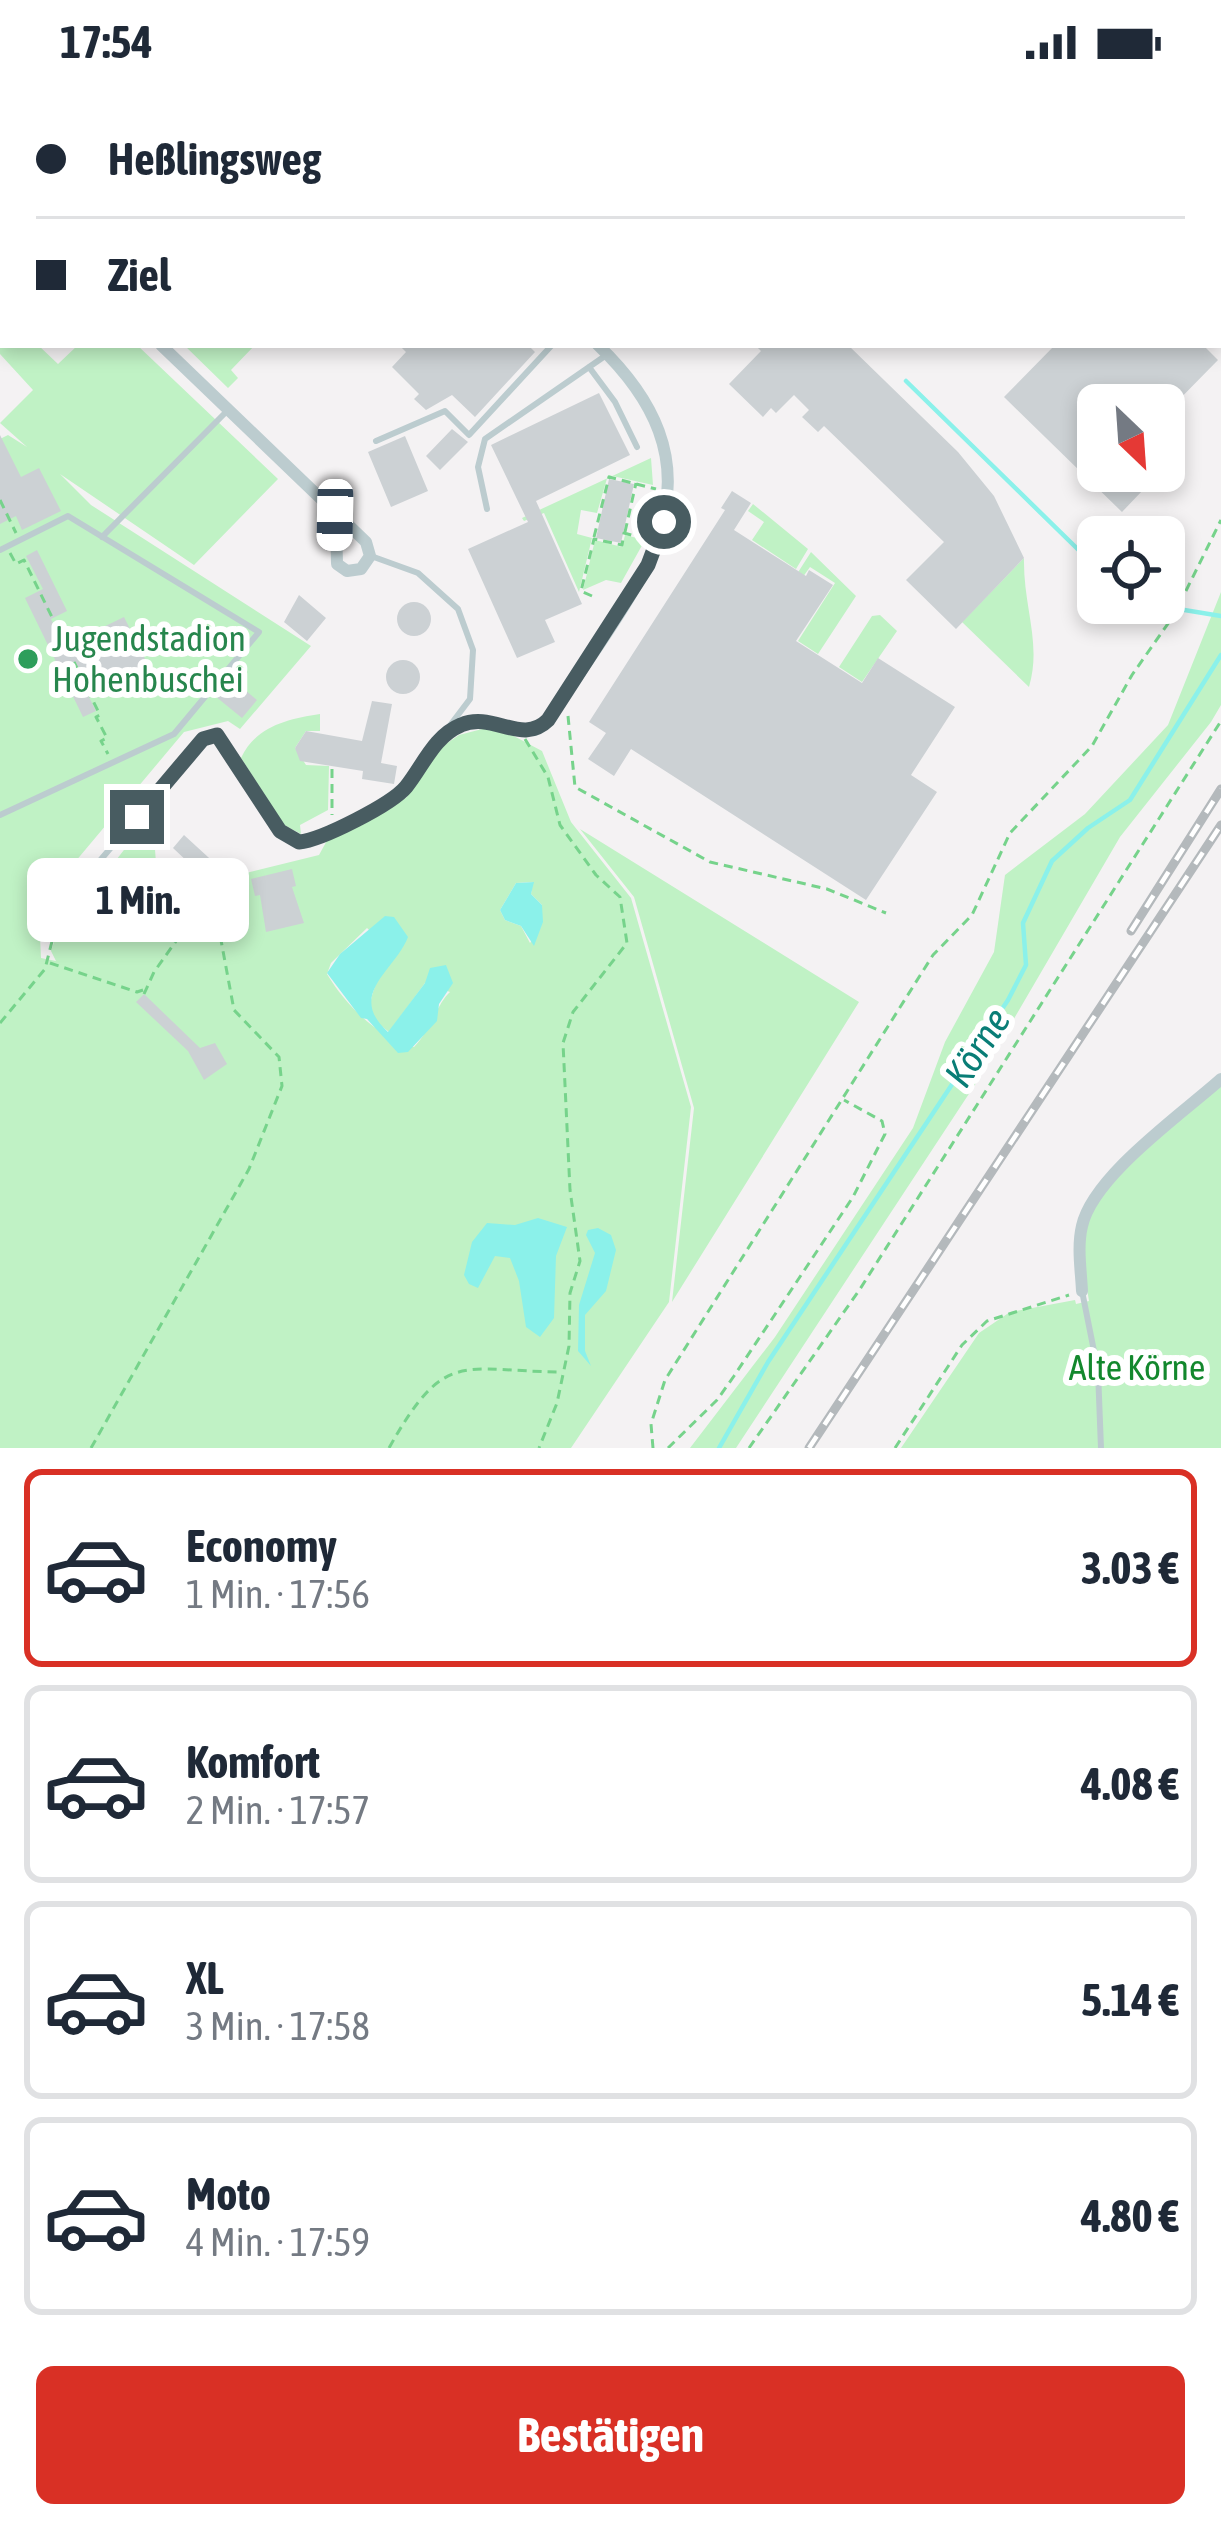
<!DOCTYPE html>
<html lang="de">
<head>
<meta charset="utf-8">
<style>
	:root { --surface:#fff; --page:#f2f2f3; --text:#1f2937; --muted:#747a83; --line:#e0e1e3; --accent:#d93025 }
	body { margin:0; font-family:"Asap Condensed",sans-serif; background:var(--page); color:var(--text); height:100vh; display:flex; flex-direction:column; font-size:45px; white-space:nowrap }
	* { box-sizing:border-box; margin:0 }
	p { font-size:39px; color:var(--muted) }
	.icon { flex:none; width:66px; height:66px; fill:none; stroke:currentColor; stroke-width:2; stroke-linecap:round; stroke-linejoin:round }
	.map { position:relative; height:1364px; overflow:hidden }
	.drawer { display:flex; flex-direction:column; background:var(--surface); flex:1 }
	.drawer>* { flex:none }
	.hud { position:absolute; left:0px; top:0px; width:1221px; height:264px; box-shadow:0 6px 18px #0003; display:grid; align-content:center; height:264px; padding:0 36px; background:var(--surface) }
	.needle { width:78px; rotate:155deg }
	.tools { position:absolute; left:1077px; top:300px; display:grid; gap:24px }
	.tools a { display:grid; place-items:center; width:108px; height:108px; border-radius:18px; background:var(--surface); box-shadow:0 6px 18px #0003; font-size:60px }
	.end { position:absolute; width:54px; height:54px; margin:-27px; border:15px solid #485c61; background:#fff; box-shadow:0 0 0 6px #fff }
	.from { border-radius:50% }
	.bubble { position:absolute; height:84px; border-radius:18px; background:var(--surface); box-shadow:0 6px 18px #0003; font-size:39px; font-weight:700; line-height:84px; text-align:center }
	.car { position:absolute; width:36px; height:72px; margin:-36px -18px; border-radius:15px; box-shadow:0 0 9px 3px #0007; background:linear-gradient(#fff 24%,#345 0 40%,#fff 0 76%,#345 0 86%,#fff 0) }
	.hud b { display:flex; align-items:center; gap:42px; height:114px; font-size:45px }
	.hud b+b { border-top:3px solid var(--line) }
	.hud i { width:30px; height:30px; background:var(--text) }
	ul { padding:21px 0 0; list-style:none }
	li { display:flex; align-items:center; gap:36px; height:198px; margin:0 24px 18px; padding:0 12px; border:6px solid var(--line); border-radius:18px }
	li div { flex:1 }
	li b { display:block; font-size:45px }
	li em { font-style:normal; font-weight:700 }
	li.selected { border-color:var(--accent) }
	li>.icon { width:108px; height:108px; stroke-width:1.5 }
	.primary-button { display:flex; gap:24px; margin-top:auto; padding:24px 36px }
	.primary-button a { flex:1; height:138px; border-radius:18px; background:var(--accent); color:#fff; font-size:48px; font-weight:700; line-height:138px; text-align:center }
	.status { display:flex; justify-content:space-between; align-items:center; height:84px; padding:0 60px; background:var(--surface); direction:ltr }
	.status svg { height:33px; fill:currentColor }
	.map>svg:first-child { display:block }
	.green { fill:#c0f2c5; fill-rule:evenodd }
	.water { fill:#8bf1ea }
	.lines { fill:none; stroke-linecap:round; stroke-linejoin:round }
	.stream { stroke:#8bf1ea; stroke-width:4.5 }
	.building { fill:#ccd1d4 }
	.path { stroke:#76d38b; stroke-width:3; stroke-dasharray:9 6; stroke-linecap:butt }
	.service { stroke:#bccccf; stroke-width:6 }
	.minor { stroke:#bccccf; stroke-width:12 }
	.rail-casing { stroke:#b4b9bc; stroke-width:9 }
	.rail { stroke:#fff; stroke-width:4.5; stroke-dasharray:14; stroke-linecap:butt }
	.route { stroke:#485c61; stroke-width:15 }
	.leisure-dot { fill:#2e9e5b; stroke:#fff; stroke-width:4.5 }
	.labels { text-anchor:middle; stroke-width:12; stroke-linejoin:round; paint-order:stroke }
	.leisure-label { font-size:36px; fill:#27864d; stroke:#fff; text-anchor:start }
	.park-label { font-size:36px; fill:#13882d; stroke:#fff }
	.water-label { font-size:39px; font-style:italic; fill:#097d76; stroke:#fff }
</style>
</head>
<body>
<div class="status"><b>17:54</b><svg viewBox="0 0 49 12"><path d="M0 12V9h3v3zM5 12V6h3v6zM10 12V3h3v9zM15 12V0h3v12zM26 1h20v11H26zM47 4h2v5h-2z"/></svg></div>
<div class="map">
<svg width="1221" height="1364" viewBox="0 0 1221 1364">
	<rect width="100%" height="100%" fill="#f4f2f3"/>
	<path class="green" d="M0,224L3,261H38L58,280L78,261H137L278,395L194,481L60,390L91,421L311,562L240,645L228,637L184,648L44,815L39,830L41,874L56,877L51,867L66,823L75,829L141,744L154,752L156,779L206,824L234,792L319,771L330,751L406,714L440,664L459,651L486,644L510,650L542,667L571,738L631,814L691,1023L669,1218L571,1364H0V355L8,351L27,363L0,339L33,306L0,270ZM533,798L531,810L542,821L541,843L530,859L521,842L505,836L500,826L516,799ZM367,844L396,872C382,883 370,908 370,926C369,935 382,942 389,948L425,899L450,908C438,918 430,947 414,963C377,952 347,923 327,890L331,879Z
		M184,261H255L231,286L238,294L228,304Z
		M651,374L653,401L608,391L597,429L581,426L577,450L592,454L579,508L544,429L524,437L522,434Z
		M753,420L808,465L796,485L752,456L764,438L748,427Z
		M625,451L645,456L621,499L606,496L583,506L595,456L622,463Z
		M811,468L856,512L818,570L798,557L835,499L810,483L800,497L795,493Z
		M1024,474C1023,523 1042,559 1029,603L962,538Z
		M1221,508V621L1211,638L1120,753L980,993L736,1364H690L775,1253L913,1044L945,958L994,868L1005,791L1085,730L1168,641Z
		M880,531L897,547L862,598L839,583L872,532Z
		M320,630V647H306L295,664L306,681L329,682L328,726L300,741L301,750L284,741L241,674C256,642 288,635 320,630Z
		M580,745L859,918L672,1218L694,1024L634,813Z
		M1221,1001V1364H901L979,1249L1010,1228L1075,1216L1076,1220L1089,1217C1086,1196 1080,1173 1084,1152C1094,1096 1180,1038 1221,1001Z"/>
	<path class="water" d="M534,798L531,810L542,821L543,838L534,862L521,842L505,836L500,826L516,799Z
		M385,832L394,833L408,853C395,887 346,910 388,948L425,899L430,884L446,881L453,899L439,920L437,937L408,968L398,969L367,935L361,934L327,889L340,870Z
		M538,1134L567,1143L556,1172L554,1234L540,1253L526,1243L519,1197L510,1174L495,1172L478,1204L469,1200L464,1191L472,1158L487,1139L515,1141Z
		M598,1144L611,1151L616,1166L606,1207L585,1231V1267L591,1282L578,1267L579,1221L595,1169L586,1151L588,1146Z"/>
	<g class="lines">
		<path class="stream" d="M906,297L1098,485
			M1142,519L1221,532
			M719,1364L768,1278L1008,916L1026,881L1023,839L1052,777L1088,744L1130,716L1221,571"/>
	</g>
	<path class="building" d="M399,261H528L535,268L475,333L452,311L426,326L414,315L419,310L392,283L406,268Z
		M755,261H848L958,368L994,412L1024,474L956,545L906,496L944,458L824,342L818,348L802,333L809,326L794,311L776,329L771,324L763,333L729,300L761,267Z
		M1055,261H1203L1218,276L1164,331V321H1098V387H1124L1143,406L1122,428L1004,313Z
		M599,309L630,371L536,417L582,520L545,536L555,558L517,574L468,465L528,438L491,361Z
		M452,345L468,358L440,386L426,372Z
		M0,351L21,393L39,384L61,427L22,446L16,432L0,440Z
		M405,352L428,407L391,423L368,368Z
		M609,395L634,400L621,459L596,454Z
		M732,407L751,419L734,446L806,492L809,486L833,501L796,557L862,599L878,574L955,623L911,691L937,708L866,816L631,665L614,692L588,675L606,649L589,638L725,426L721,424Z
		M37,466L67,527L51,535L64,562L124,533L148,581L88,611L96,627L83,633L25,514L43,505L26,472Z
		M299,511L326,534L307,557L284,538Z
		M397 535a17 17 0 1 1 34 0a17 17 0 1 1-34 0Z
		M386 593a17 17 0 1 1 34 0a17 17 0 1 1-34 0Z
		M231,594L257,616L242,634L215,612Z
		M372,617L392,620L381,679L397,682L394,700L362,695L363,687L300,677L295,664L306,647L362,657Z
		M184,751L220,784L208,797L173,764Z
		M292,785L296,802L292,803L304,839L266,848L260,811L255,812L251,795Z
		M144,910L200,964L215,959L227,980L204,996L188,967L136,918Z"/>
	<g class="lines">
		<path class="path" d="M0,416L16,449
			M625,448L636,399
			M594,453L609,393L656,405
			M10,469L16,480L24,476L100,631L96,633L107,654L101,657L108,670
			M592,512L581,507L594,455L622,461L624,449L642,454
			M568,632L575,703L710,778L827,805L886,829
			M525,655L548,693L560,741L596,791L620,813L627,859L573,928L563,959L570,1106L580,1177L570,1209L569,1262L557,1319L539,1364
			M332,685V731
			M50,879L137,908L143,906
			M144,910L154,888L206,815
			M0,939L45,885L60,826
			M91,1364L249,1085L282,1002L279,973L234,926L215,824
			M389,1364C445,1264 461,1287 561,1288
			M653,1364L651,1340L665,1296L933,871L972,831L1010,749L1092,662L1132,591L1174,531L1221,436
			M668,1364L717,1316L734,1292L853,1113L885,1050L882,1037L844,1016
			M749,1364L860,1205L1221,637
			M895,1364L962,1261L987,1237L1069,1211"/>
		<path class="service" d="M589,283L615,318L637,363
			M376,357L445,327L469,351L552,261
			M487,425L478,383L485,355L605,272
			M102,453L226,328
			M0,466L68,432L259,548L174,650L0,731
			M448,649C486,625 498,651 532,647
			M64,819L203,655L217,651C235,678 276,760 309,757L396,713L470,615L473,566L458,525L418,489L371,472
			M1082,1207L1098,1287L1101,1364"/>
		<path class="minor" d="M328,0L331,3
			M124,3L127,0
			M0,99L3,97
			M0,143L3,140
			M161,261L366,458L370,472L361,485L347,487L337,480L336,432
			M535,646L548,636C632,506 742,399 598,261
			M1082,1207C1081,1186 1077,1163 1082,1142C1093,1092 1182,1030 1221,995"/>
		<g class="rail-casing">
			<path id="rail" d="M1131,847L1221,705
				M809,1364L1221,741"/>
		</g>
		<use href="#rail" class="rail"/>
	</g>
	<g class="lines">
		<path class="route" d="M137,733L203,655L217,651L280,747L299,758C322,756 392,720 406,703C423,682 434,652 461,641C493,627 522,662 548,636L648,481L664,438"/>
	</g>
	<circle class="leisure-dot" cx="28" cy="575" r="12"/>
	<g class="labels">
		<g class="leisure-label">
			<text x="52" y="567">Jugendstadion<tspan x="52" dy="41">Hohenbuschei</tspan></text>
		</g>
		<g class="park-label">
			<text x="1137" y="1296">Alte Körne</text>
		</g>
		<g class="water-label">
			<text transform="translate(977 963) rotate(-57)" y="14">Körne</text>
		</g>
	</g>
</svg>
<div class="tools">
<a><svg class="needle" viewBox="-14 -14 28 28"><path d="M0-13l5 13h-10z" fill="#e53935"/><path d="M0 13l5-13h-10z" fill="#747a83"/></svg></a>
<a><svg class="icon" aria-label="locate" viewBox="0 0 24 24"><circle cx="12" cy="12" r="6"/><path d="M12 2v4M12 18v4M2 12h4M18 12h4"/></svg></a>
</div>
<i class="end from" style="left:664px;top:438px"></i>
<i class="end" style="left:137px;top:733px"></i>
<div class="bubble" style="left:27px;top:774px;width:222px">1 Min.</div>
<i class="car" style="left:335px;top:431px;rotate:181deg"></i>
<div class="hud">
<b><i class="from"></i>Heßlingsweg</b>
<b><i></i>Ziel</b>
</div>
</div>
<section class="drawer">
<ul>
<li class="selected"><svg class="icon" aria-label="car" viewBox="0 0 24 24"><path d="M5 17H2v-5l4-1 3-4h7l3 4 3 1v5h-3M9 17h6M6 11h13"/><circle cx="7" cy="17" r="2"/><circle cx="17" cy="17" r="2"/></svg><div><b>Economy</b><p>1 Min. · 17:56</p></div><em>3.03 €</em></li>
<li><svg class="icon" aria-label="car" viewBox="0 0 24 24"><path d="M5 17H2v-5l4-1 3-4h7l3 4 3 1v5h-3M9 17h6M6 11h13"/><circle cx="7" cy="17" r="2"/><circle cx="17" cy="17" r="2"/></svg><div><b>Komfort</b><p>2 Min. · 17:57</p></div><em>4.08 €</em></li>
<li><svg class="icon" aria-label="car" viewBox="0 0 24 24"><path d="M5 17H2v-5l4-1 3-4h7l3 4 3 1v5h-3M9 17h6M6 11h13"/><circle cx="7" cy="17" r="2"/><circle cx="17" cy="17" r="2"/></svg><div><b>XL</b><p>3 Min. · 17:58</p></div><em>5.14 €</em></li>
<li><svg class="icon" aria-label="car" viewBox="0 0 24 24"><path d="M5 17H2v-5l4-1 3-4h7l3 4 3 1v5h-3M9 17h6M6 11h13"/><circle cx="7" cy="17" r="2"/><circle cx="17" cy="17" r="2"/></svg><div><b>Moto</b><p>4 Min. · 17:59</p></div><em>4.80 €</em></li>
</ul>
<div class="primary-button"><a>Bestätigen</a></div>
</section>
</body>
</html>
